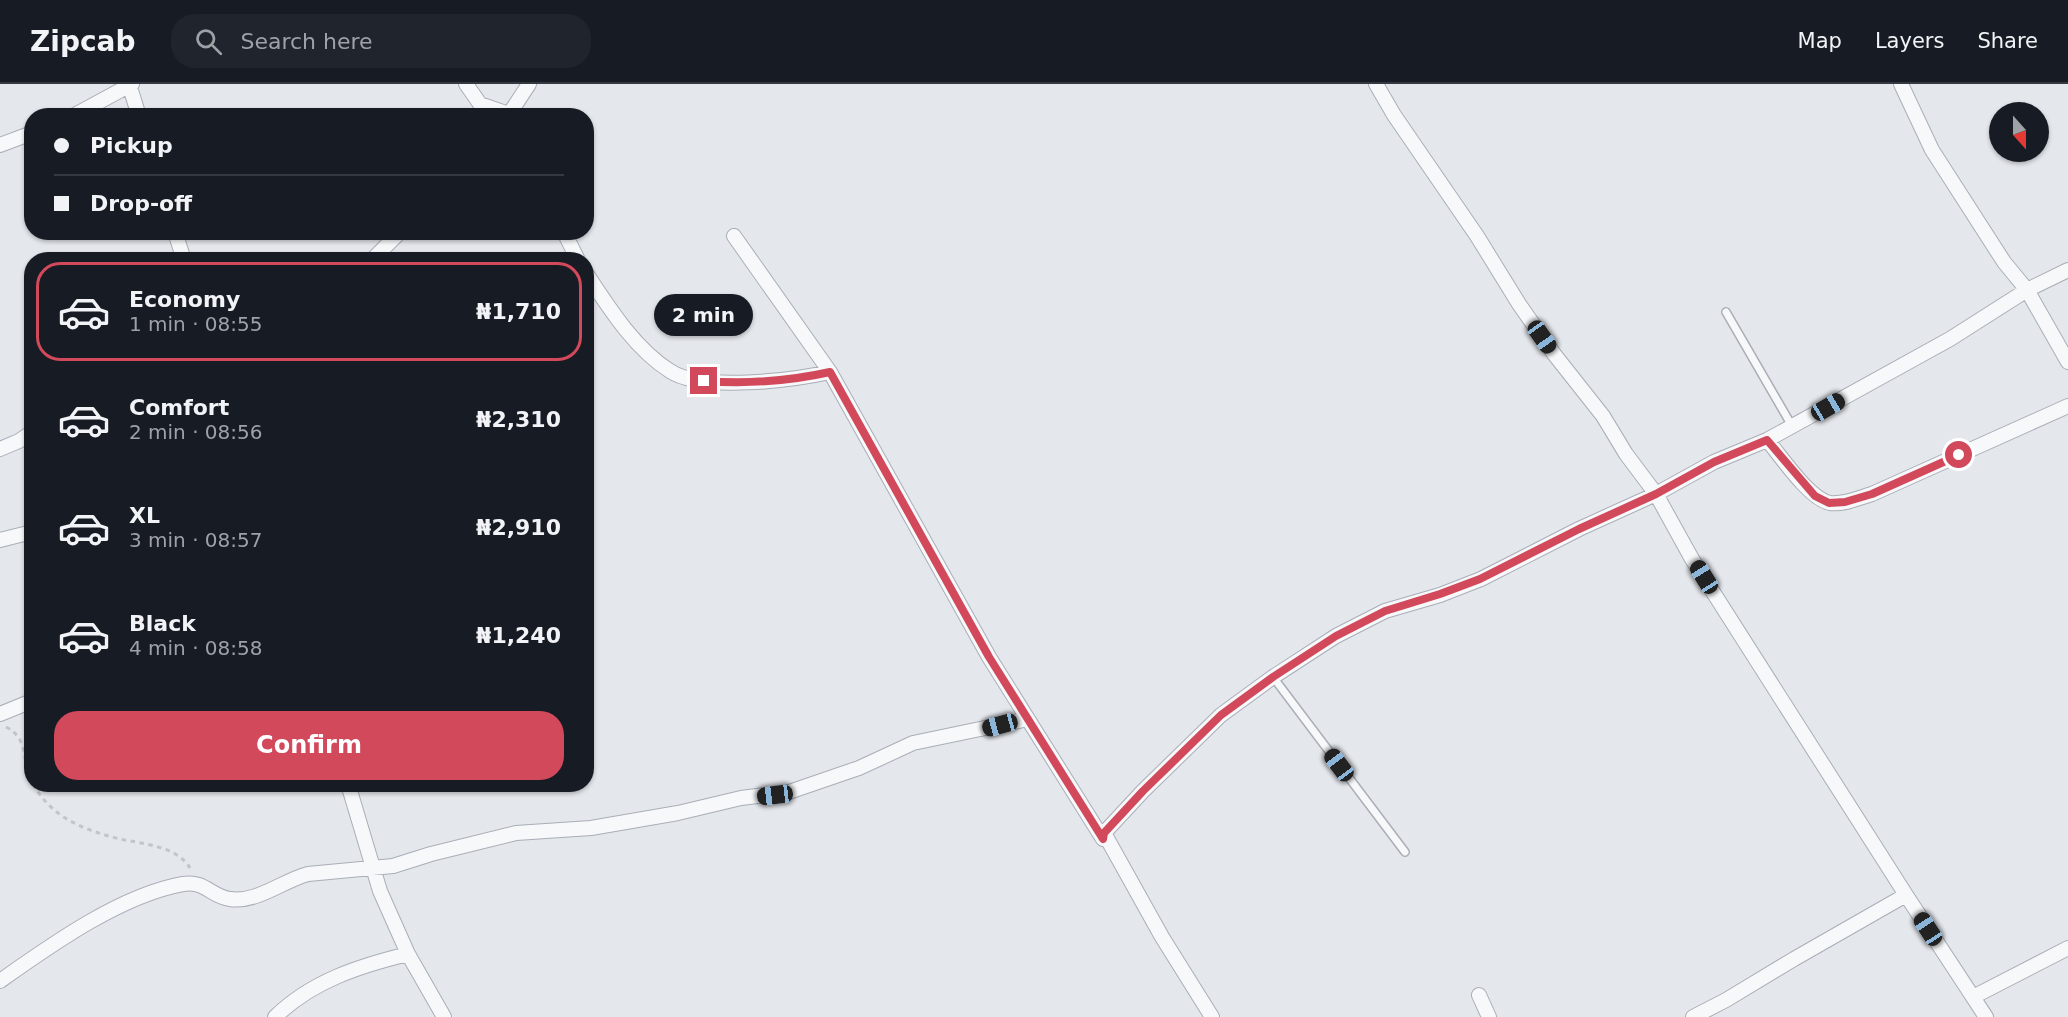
<!DOCTYPE html>
<html lang="en">
<head>
<meta charset="utf-8">
<style>
	:root { --surface:#171b24; --page:#20242c; --text:#f1f3f6; --muted:#9ea1a6; --line:#363941; --accent:#d1495b }
	body { margin:0; font-family:"DejaVu Sans",sans-serif; background:var(--page); color:var(--text); height:100vh; display:flex; flex-direction:column; font-size:22px; white-space:nowrap }
	* { box-sizing:border-box; margin:0 }
	p { font-size:20px; color:var(--muted) }
	.icon { flex:none; width:33px; height:33px; fill:none; stroke:currentColor; stroke-width:2; stroke-linecap:round; stroke-linejoin:round }
	.map { position:relative; flex:1; overflow:hidden }
	.drawer { position:absolute; left:24px; top:168px; width:570px; height:540px; display:flex; flex-direction:column; background:var(--surface); border-radius:24px; box-shadow:0 2px 4px #0004 }
	.drawer>* { flex:none }
	.hud { position:absolute; left:24px; top:24px; width:570px; height:132px; border-radius:24px; box-shadow:0 2px 4px #0004; display:grid; align-content:center; height:132px; padding:0 30px; background:var(--surface) }
	.needle { width:39px; rotate:159deg }
	.fabs { position:absolute; left:1989px; top:18px; display:grid; gap:12px }
	.fabs a { display:grid; place-items:center; width:60px; height:60px; border-radius:50%; background:var(--surface); box-shadow:0 2px 4px #0004; font-size:30px }
	.end { position:absolute; width:27px; height:27px; margin:-14px; border:8px solid #d1495b; background:#fff; box-shadow:0 0 0 3px #fff }
	.from { border-radius:50% }
	.bubble { position:absolute; height:42px; border-radius:21px; background:var(--surface); box-shadow:0 2px 4px #0004; font-size:20px; font-weight:700; line-height:42px; text-align:center }
	.car { position:absolute; width:18px; height:36px; margin:-18px -9px; border-radius:8px; box-shadow:0 0 4px 2px #0007; background:linear-gradient(#222 24%,#8ab4d8 0 40%,#222 0 76%,#8ab4d8 0 86%,#222 0) }
	.hud b { display:flex; align-items:center; gap:21px; height:57px; font-size:22px }
	.hud b+b { border-top:2px solid var(--line) }
	.hud i { width:15px; height:15px; background:var(--text) }
	ul { padding:10px 0 0; list-style:none }
	li { display:flex; align-items:center; gap:18px; height:99px; margin:0 12px 9px; padding:0 18px; border:3px solid transparent; border-radius:24px }
	li div { flex:1 }
	li b { display:block; font-size:22px }
	li em { font-style:normal; font-weight:700 }
	li.active { border-color:var(--accent) }
	li>.icon { width:54px; height:54px; stroke-width:1.5 }
	.action { display:flex; gap:12px; margin-top:auto; padding:12px 30px }
	.action a { flex:1; height:69px; border-radius:24px; background:var(--accent); color:#fff; font-size:24px; font-weight:700; line-height:69px; text-align:center }
	header { display:flex; align-items:center; gap:36px; box-sizing:border-box; height:84px; padding:0 30px; background:var(--surface); border-bottom:2px solid var(--line) }
	header strong { font-size:28px }
	nav { display:flex; gap:33px; margin-inline-start:auto; font-size:21px }
	.search { width:420px; height:54px; background:var(--page); display:flex; align-items:center; gap:15px; box-sizing:border-box; padding:0 21px; border-radius:24px; color:var(--muted); font-size:22px }
	.map>svg:first-child { display:block }
	.lines { fill:none; stroke-linecap:round; stroke-linejoin:round }
	.lane-casing { stroke:#a9aeb7; stroke-width:10 }
	.street-casing { stroke:#a9aeb7; stroke-width:16 }
	.path { stroke:#c2c5cb; stroke-width:3; stroke-dasharray:4.5 4.5; stroke-linecap:butt }
	.lane { stroke:#f7f8fa; stroke-width:7 }
	.street { stroke:#f7f8fa; stroke-width:14 }
	.route { stroke:#d1495b; stroke-width:8 }
</style>
</head>
<body>
<header>
<strong>Zipcab</strong>
<div class="search"><svg class="icon" aria-label="search" viewBox="0 0 24 24"><circle cx="10" cy="10" r="6"/><path d="M15 15l6 6"/></svg>Search here</div>
<nav><a>Map</a><a>Layers</a><a>Share</a></nav>
</header>
<div class="map">
<svg width="2068" height="933" viewBox="0 0 2068 933">
	<rect width="100%" height="100%" fill="#e4e7ec"/>
	<g class="lines">
		<g class="lane-casing">
			<path id="lane" d="M1726,228L1792,342
				M1273,593L1405,768"/>
		</g>
		<g class="street-casing">
			<path id="street" d="M129,0L139,32
				M466,0L480,20L484,32
				M1376,0L1394,31L1477,152L1519,220L1554,270L1603,332L1626,370L1656,410L1692,475L1906,811L1986,933
				M1901,0L1932,66L2004,178L2027,206L2068,278
				M480,20L509,30
				M73,32L132,0
				M508,32L529,0
				M0,61L32,49
				M175,148L184,176
				M564,148L578,176
				M734,152L830,288
				M372,176L400,148
				M586,189C609,224 635,265 670,287C702,308 794,296 830,288L989,573L1103,755L1104,751
				M1767,356C1781,372 1809,415 1830,419C1843,421 1859,414 1872,410L2068,322
				M0,365L19,357L32,348
				M0,456L32,448
				M0,630L32,617
				M348,700L380,807L408,870L444,933
				M0,897C51,861 121,811 183,800C204,796 212,813 230,815C257,819 282,797 308,790L393,782L431,770L516,749L591,744L678,729L741,714L789,708L859,684L913,659L1028,635
				M1479,911L1489,933
				M1973,913L2068,864
				M275,933C312,897 359,882 408,870
				M1212,933L1162,853L1104,749L1143,707L1221,631L1273,593L1336,552L1385,527L1440,511L1481,495L1579,445L1656,410L1714,378L1767,356L1950,255L2027,206L2068,186
				M1693,933L1726,916L1794,875L1906,811"/>
		</g>
		<path class="path" d="M6,643C30,655 21,678 32,698
			M33,700C52,734 84,746 120,755C143,760 177,762 190,784"/>
		<use href="#lane" class="lane"/>
		<use href="#street" class="street"/>
	</g>
	<g class="lines">
		<path class="route" d="M704,297C746,300 790,297 830,288L989,573L1103,755L1104,749L1143,707L1221,631L1273,593L1336,552L1385,527L1440,510L1480,495L1579,445L1656,410L1714,378L1767,356L1815,412L1829,419L1845,418L1872,410L1959,371"/>
	</g>
</svg>
<div class="fabs">
<a><svg class="needle" viewBox="-14 -14 28 28"><path d="M0-13l5 13h-10z" fill="#e53935"/><path d="M0 13l5-13h-10z" fill="#9ea1a6"/></svg></a>
</div>
<i class="end from" style="left:1959px;top:371px"></i>
<i class="end" style="left:704px;top:297px"></i>
<div class="bubble" style="left:654px;top:210px;width:99px">2 min</div>
<i class="car" style="left:1542px;top:253px;rotate:145deg"></i>
<i class="car" style="left:1828px;top:323px;rotate:60deg"></i>
<i class="car" style="left:1704px;top:493px;rotate:328deg"></i>
<i class="car" style="left:1000px;top:641px;rotate:255deg"></i>
<i class="car" style="left:1339px;top:681px;rotate:323deg"></i>
<i class="car" style="left:775px;top:711px;rotate:263deg"></i>
<i class="car" style="left:1928px;top:845px;rotate:327deg"></i>
<div class="hud">
<b><i class="from"></i>Pickup</b>
<b><i></i>Drop-off</b>
</div>
<section class="drawer">
<ul>
<li class="active"><svg class="icon" aria-label="car" viewBox="0 0 24 24"><path d="M5 17H2v-5l4-1 3-4h7l3 4 3 1v5h-3M9 17h6M6 11h13"/><circle cx="7" cy="17" r="2"/><circle cx="17" cy="17" r="2"/></svg><div><b>Economy</b><p>1 min · 08:55</p></div><em>₦1,710</em></li>
<li><svg class="icon" aria-label="car" viewBox="0 0 24 24"><path d="M5 17H2v-5l4-1 3-4h7l3 4 3 1v5h-3M9 17h6M6 11h13"/><circle cx="7" cy="17" r="2"/><circle cx="17" cy="17" r="2"/></svg><div><b>Comfort</b><p>2 min · 08:56</p></div><em>₦2,310</em></li>
<li><svg class="icon" aria-label="car" viewBox="0 0 24 24"><path d="M5 17H2v-5l4-1 3-4h7l3 4 3 1v5h-3M9 17h6M6 11h13"/><circle cx="7" cy="17" r="2"/><circle cx="17" cy="17" r="2"/></svg><div><b>XL</b><p>3 min · 08:57</p></div><em>₦2,910</em></li>
<li><svg class="icon" aria-label="car" viewBox="0 0 24 24"><path d="M5 17H2v-5l4-1 3-4h7l3 4 3 1v5h-3M9 17h6M6 11h13"/><circle cx="7" cy="17" r="2"/><circle cx="17" cy="17" r="2"/></svg><div><b>Black</b><p>4 min · 08:58</p></div><em>₦1,240</em></li>
</ul>
<div class="action"><a>Confirm</a></div>
</section>
</div>
</body>
</html>
